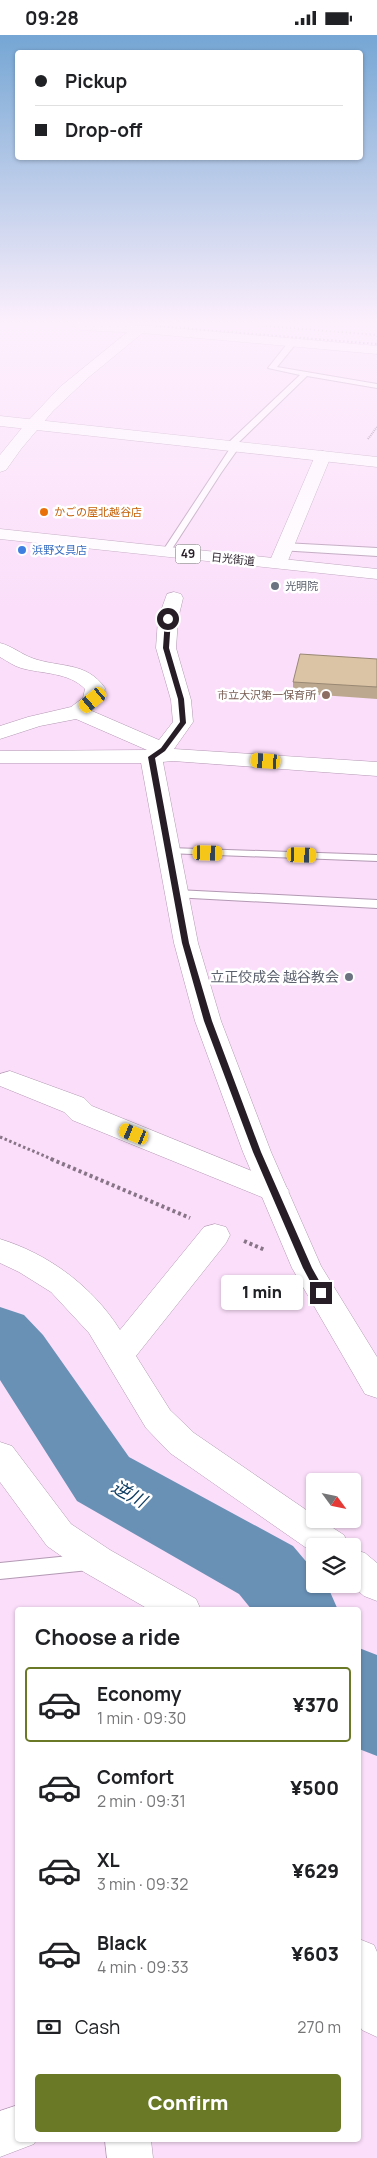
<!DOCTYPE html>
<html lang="en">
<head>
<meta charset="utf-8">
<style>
	:root { --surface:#fff; --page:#f6f6f6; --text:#202124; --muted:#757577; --line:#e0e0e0; --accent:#6a7926 }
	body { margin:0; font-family:Manrope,"Noto Sans JP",sans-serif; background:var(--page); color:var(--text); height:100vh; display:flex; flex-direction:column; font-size:19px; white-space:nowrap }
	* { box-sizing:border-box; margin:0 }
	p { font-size:16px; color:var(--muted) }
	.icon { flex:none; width:28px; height:28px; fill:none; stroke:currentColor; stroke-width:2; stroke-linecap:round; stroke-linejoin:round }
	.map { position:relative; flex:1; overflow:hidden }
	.panel { position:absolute; left:15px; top:1572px; width:346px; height:535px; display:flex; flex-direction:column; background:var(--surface); border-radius:5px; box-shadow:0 1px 4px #0004 }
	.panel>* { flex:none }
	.top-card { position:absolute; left:15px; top:15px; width:348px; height:110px; border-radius:5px; box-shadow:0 1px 4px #0004; display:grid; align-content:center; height:110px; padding:0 20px; background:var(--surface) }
	.needle { width:32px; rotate:123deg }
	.fabs { position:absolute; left:306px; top:1438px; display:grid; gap:10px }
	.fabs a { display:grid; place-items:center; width:55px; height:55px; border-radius:5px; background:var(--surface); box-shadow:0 1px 4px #0004; font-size:25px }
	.end { position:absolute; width:22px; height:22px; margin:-11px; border:6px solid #271d27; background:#fff; box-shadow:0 0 0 2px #fff }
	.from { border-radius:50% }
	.bubble { position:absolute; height:35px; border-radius:5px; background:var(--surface); box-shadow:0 1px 4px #0004; font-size:16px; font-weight:800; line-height:35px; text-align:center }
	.car { position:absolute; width:15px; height:30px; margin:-15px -8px; border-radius:6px; box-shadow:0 0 4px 1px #0007; background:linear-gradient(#f5c518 24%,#345 0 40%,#f5c518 0 76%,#345 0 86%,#f5c518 0) }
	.top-card b { display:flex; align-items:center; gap:18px; height:48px; font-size:19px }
	.top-card b+b { border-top:1px solid var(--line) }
	.top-card i { width:12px; height:12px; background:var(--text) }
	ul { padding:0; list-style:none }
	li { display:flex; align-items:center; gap:15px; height:75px; margin:0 10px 8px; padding:0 10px; border:2px solid transparent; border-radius:5px }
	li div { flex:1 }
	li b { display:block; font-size:19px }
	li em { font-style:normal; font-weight:800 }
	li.active { border-color:var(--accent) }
	li>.icon { width:45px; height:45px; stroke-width:1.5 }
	h2 { padding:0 20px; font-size:22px; line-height:60px }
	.pay { display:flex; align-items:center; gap:12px; height:55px; padding:0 20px; font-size:19px }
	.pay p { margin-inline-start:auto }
	.button { display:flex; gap:10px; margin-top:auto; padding:10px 20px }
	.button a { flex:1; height:58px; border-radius:5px; background:var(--accent); color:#fff; font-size:20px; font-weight:800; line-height:58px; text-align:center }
	.status { display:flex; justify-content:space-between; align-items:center; height:35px; padding:0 25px; background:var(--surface); direction:ltr }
	.status svg { height:14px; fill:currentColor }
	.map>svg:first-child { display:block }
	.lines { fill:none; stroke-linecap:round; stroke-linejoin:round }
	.river { fill:#6991b6; fill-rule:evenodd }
	.service-casing { stroke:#b399b3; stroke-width:2 }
	.pedestrian-casing { stroke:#b399b3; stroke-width:2 }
	.minor-casing { stroke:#b399b3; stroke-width:1 }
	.tertiary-casing { stroke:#b399b3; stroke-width:1 }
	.secondary-casing { stroke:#b399b3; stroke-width:1 }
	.primary-casing { stroke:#b399b3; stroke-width:1 }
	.path-far2 { stroke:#877487; stroke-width:2; stroke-dasharray:1 1; stroke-linecap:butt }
	.path-far1 { stroke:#877487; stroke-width:3; stroke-dasharray:2.5 2.5; stroke-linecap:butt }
	.path { stroke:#877487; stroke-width:4; stroke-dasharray:3 3; stroke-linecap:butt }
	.service { fill:#fff; fill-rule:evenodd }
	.pedestrian { fill:#fff; fill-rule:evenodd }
	.minor { fill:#fff; fill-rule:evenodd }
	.tertiary { fill:#fff; fill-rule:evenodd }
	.secondary { fill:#fff; fill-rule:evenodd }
	.primary { fill:#fff; fill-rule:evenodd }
	.rail { stroke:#635463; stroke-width:2; stroke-dasharray:1 3; stroke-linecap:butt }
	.wall { fill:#bca88e }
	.building { fill:#dbc3a5; stroke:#998874 }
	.route { fill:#271d27 }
	.food-dot { fill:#e8710a; stroke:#fff; stroke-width:2 }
	.shop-dot { fill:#3f7fe0; stroke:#fff; stroke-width:2 }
	.worship-dot { fill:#6b7280; stroke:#fff; stroke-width:2 }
	.education-dot { fill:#8d6e63; stroke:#fff; stroke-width:2 }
	.labels { text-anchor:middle; stroke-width:5; stroke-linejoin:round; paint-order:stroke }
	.far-food-label { font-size:11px; fill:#c56008; stroke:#fff; text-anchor:start }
	.far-shop-label { font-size:11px; fill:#366cbe; stroke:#fff; text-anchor:start }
	.far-street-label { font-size:11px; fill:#271d27; stroke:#fff }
	.far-worship-label { font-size:11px; fill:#5b616d; stroke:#fff; text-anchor:start }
	.far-education-label { font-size:11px; fill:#785e54; stroke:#fff; text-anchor:end }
	.shield { fill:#fff; stroke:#686168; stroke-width:1 }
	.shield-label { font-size:12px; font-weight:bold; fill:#271d27 }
	.worship-label { font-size:14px; fill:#5b616d; stroke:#fff; text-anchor:end }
	.near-water-label { font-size:18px; font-style:italic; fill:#113f64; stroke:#fff }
</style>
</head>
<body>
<div class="status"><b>09:28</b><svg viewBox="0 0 49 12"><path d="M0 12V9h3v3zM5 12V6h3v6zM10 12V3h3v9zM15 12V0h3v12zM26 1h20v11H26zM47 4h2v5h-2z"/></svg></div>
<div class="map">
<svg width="377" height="2123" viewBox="0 0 377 2123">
	<rect width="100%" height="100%" fill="#fbdefa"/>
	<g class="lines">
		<path class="river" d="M0,1272L24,1280L43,1300L129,1422L293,1511L315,1537V1549L327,1550L338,1575H252L239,1559L77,1466L0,1345Z
			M359,1613L377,1620V1721L359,1714Z"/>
		<g class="service-casing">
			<path id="service" d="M291,304L298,306L277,332L377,349V353L307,341L237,409L240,411L221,438L170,517L169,519H163L162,517L231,412L227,410L228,408L300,340L268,333Z
				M170,813L377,820V826L166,818L164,816L166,814Z
				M177,855L377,865V873L173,862L171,859L173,856Z
				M89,1519L95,1522L98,1527L95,1532L89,1535L0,1544V1528Z"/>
		</g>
		<g class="pedestrian-casing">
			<path id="pedestrian" d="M284,508L377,513V521L279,515L277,512L279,509Z"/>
		</g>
		<g class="minor-casing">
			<path id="minor" d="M74,291H151L377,311V319L142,298L81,295Z
				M323,416L329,418L331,421L287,528L284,532L278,533L272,532L269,528L315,421L317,418Z
				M174,557L181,559L183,563L178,584L176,613L191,665L193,687L174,714L377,727V741L173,726L151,728H0V716L147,715L76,684L40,691L0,704V691L28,682L71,672L83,663L85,654C69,637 42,639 21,633C14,631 7,626 0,622V608C12,611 21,619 32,623C59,633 86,626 105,653L103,665L92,676L159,705L173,687L171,665L156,613L158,584L167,559Z
				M10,1036L84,1063L92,1071L284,1149L289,1156L284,1163L274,1166L264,1163L72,1085L64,1077L0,1051V1039Z
				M215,1189L226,1192L230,1200L226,1208L136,1321L170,1375L194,1398L315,1481V1484H319L344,1500L349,1511H315V1519L170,1418L146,1393L89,1298L51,1257L19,1237L0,1228V1204C49,1219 93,1252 120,1295L204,1192Z
				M0,1407L12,1411L71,1489L110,1515L196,1564L201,1575H150L84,1537L47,1511L0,1447Z
				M352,1514L365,1518L377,1528V1566L364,1561L350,1549H352Z
				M359,1904L374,1910L377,1917V2002L362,1995L359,1989Z
				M18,2070V2105H36L34,2109L0,2122V2076Z
				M105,2105H151L153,2123H107Z"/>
		</g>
		<g class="tertiary-casing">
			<path id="tertiary" d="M135,291H151L89,342L53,376L21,414L6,435L0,437V420L26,388L60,352Z
				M151,716L159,717L162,722L198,908L221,986L271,1117L321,1231L377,1322V1363L365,1359L292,1233L243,1117L195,986L174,908L140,722L143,717Z"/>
		</g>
		<g class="secondary-casing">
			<path id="secondary" d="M0,381L377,422V432L0,391Z"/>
		</g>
		<g class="primary-casing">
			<path id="primary" d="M0,494L377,534V544L0,504Z"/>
		</g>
		<path class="path-far2" d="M368,404L377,392"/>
		<path class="path-far1" d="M0,1102L54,1125"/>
		<path class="path" d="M51,1124L190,1183
			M244,1206L265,1215"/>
		<use href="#service" class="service"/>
		<use href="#pedestrian" class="pedestrian"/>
		<use href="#minor" class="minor"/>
		<use href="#tertiary" class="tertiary"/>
		<use href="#secondary" class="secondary"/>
		<use href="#primary" class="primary"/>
		<path class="rail" d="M156,291L377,309
			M266,291L377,300"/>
	</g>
	<path class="wall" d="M377,624V664L293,658V647Z"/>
	<path class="building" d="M300,619L377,624V652L293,647Z"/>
	<linearGradient id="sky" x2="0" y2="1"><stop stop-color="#75a6d4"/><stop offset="0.49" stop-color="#fdf0fd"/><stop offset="1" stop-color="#fdf0fd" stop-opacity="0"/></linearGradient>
	<rect width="377" height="588" fill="url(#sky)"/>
	<path class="route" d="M168,582L171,584L169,613L184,664L186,688L165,716L155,723L189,908L212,986L261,1117L312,1233L326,1258L321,1262L318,1261L303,1233L253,1117L204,986L182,908L148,722L161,713L180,687L178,664L163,613L165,584Z"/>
	<circle class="food-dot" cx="44" cy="477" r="5"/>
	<circle class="shop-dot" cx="22" cy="515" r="5"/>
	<g class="worship-dot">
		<circle cx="275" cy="551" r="5"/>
		<circle cx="349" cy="942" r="5"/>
	</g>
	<circle class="education-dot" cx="326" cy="660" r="5"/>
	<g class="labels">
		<g class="far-food-label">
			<text x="54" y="481">かごの屋北越谷店</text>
		</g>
		<g class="far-shop-label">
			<text x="32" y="519">浜野文具店</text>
		</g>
		<g class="far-street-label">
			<text transform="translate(233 524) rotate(6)" y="4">日光街道</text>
		</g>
		<g class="far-worship-label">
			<text x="285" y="555">光明院</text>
		</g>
		<g class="far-education-label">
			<text x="316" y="664">市立大沢第一保育所</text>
		</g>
		<rect class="shield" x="175.5" y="509.5" width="25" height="19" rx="4"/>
		<g class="shield-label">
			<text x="188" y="523">49</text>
		</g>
		<g class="worship-label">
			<text x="339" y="947">立正佼成会 越谷教会</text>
		</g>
		<g class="near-water-label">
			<text transform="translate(129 1459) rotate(29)" y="6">逆川</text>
		</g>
	</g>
</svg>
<div class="fabs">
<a><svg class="needle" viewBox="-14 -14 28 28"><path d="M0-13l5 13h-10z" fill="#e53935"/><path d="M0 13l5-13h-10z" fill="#757577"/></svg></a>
<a><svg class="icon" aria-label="layers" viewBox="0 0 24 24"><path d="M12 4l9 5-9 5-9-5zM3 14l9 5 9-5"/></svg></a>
</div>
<i class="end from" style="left:168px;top:584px"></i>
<i class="end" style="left:321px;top:1258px"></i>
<div class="bubble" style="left:221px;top:1240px;width:82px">1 min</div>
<i class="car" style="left:93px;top:665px;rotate:230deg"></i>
<i class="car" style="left:266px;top:726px;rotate:274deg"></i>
<i class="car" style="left:208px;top:818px;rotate:92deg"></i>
<i class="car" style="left:302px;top:820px;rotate:92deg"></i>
<i class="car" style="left:134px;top:1099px;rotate:292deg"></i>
<div class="top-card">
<b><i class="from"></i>Pickup</b>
<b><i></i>Drop-off</b>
</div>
<section class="panel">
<h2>Choose a ride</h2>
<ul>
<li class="active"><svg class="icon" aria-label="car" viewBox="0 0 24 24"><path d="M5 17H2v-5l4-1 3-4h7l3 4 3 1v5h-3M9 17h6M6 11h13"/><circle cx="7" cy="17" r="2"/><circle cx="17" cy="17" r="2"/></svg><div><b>Economy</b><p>1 min · 09:30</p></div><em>¥370</em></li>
<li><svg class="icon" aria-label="car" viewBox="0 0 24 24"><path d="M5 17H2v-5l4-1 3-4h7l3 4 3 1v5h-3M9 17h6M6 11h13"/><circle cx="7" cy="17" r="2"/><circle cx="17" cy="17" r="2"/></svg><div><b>Comfort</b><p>2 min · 09:31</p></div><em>¥500</em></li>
<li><svg class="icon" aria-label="car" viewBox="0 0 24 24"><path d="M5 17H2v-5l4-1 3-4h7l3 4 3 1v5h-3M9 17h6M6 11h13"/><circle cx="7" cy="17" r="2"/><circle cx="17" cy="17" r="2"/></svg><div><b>XL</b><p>3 min · 09:32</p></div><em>¥629</em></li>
<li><svg class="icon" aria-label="car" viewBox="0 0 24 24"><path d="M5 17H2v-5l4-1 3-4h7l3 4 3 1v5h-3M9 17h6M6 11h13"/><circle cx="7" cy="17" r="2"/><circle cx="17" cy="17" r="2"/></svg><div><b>Black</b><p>4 min · 09:33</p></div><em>¥603</em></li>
</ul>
<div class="pay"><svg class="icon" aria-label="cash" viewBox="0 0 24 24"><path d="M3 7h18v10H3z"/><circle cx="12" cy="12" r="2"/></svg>Cash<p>270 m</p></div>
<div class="button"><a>Confirm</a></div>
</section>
</div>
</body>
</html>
